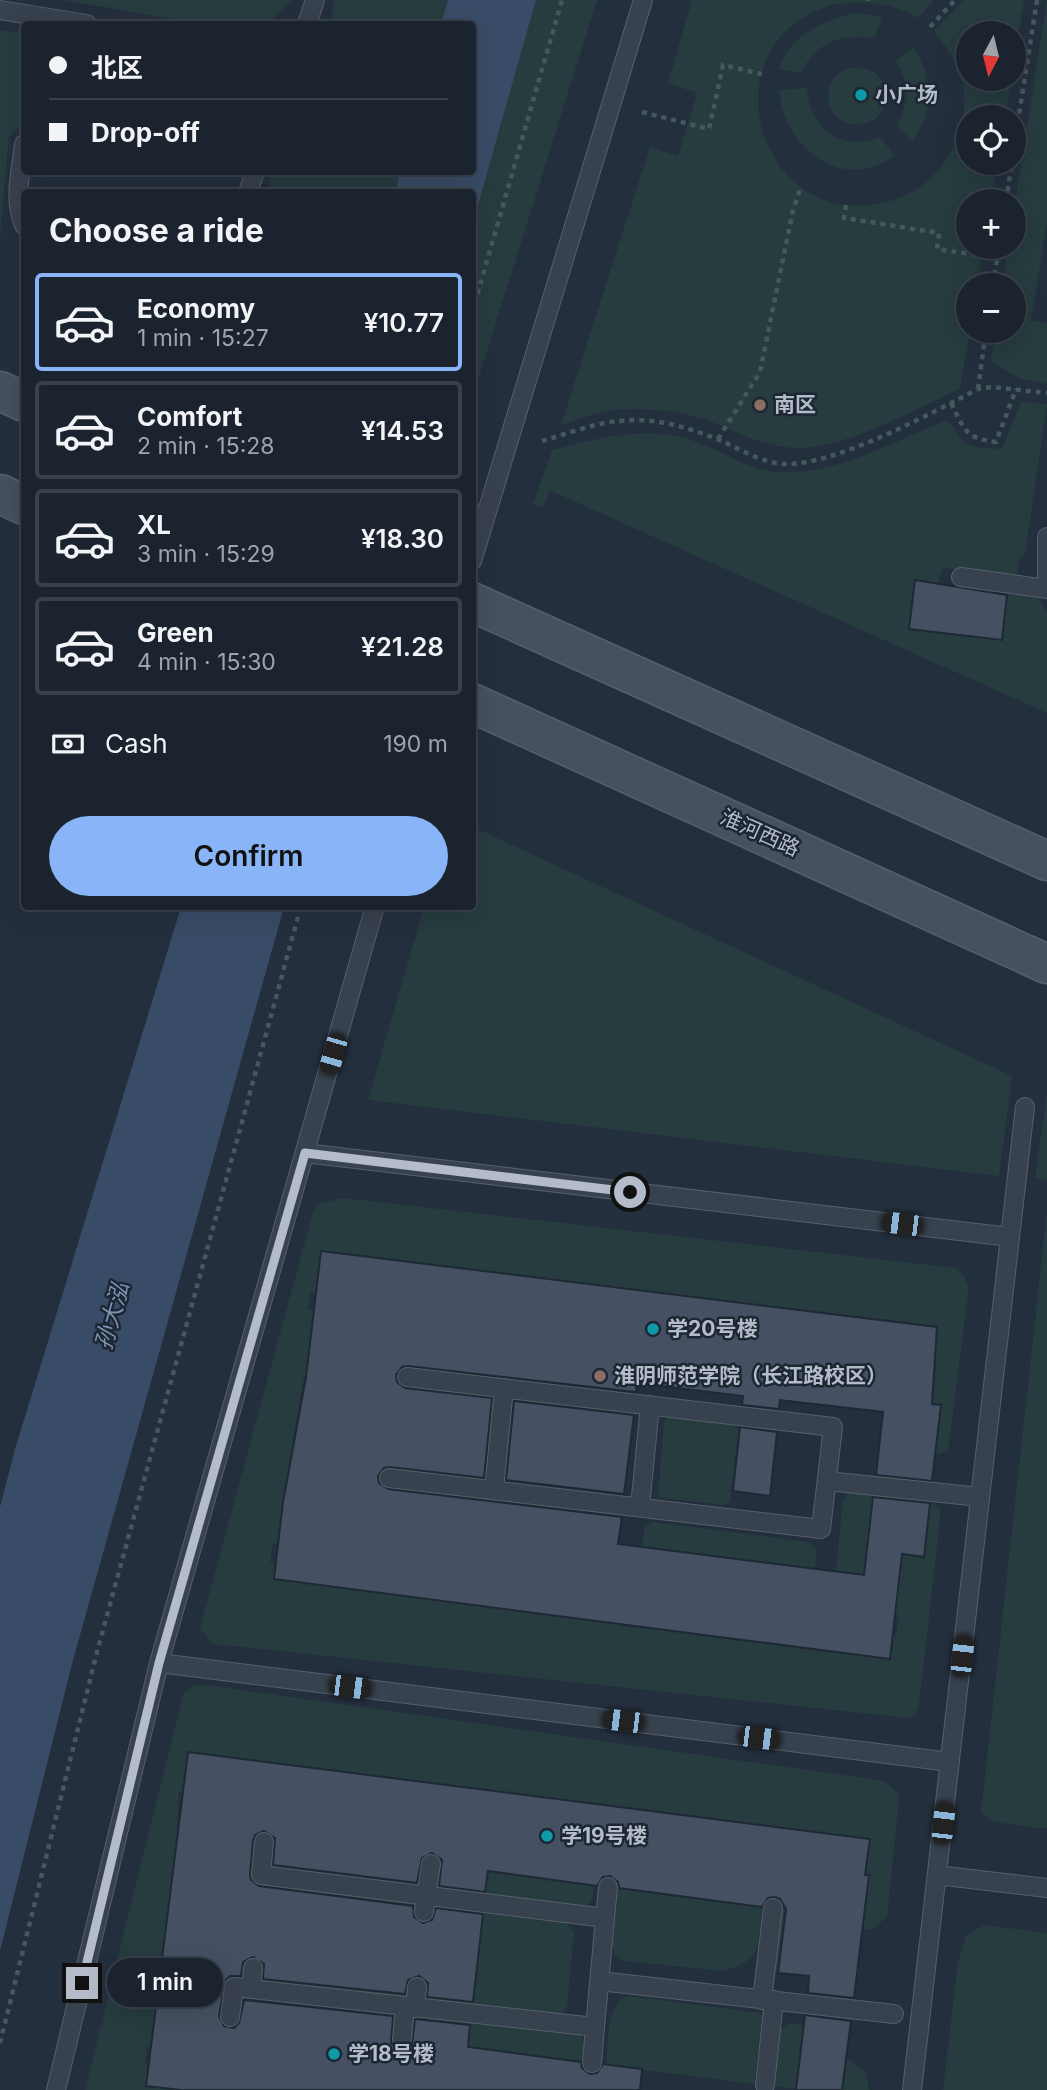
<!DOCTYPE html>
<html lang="en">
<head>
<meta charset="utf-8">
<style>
	:root { --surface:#1b232e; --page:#282f3a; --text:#f1f3f6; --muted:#a0a4aa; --line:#39404a; --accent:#8ab4f8 }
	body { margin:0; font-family:Inter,"Noto Sans SC",sans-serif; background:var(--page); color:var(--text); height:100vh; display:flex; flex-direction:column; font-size:26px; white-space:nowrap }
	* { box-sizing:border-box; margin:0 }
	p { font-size:23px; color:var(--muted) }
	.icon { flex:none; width:38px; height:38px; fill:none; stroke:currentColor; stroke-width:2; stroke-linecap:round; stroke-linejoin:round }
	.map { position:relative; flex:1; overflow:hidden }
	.details { position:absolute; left:21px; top:189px; width:455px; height:721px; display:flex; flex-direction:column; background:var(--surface); border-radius:7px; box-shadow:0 7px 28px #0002,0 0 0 2px var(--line) }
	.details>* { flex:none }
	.top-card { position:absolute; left:21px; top:21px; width:455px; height:154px; border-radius:7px; box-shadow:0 7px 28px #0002,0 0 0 2px var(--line); display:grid; align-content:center; height:154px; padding:0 28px; background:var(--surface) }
	.needle { width:46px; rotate:187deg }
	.controls { position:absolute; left:956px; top:21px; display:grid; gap:14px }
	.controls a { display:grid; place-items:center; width:70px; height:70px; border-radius:50%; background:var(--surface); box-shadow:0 7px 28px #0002,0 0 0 2px var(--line); font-size:35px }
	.end { position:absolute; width:32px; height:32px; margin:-16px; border:9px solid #b4bcc9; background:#111; box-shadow:0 0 0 4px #111 }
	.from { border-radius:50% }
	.bubble { position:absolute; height:49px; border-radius:24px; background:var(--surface); box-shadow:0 7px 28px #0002,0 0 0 2px var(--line); font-size:23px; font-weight:600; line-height:49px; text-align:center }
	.car { position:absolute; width:21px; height:42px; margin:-21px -10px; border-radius:9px; box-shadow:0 0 5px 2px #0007; background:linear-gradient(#222 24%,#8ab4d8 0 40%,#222 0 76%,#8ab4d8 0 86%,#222 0) }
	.top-card b { display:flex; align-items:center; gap:24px; height:66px; font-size:26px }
	.top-card b+b { border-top:2px solid var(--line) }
	.top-card i { width:18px; height:18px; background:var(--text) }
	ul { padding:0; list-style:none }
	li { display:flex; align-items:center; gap:21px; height:98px; margin:0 14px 10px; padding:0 14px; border:4px solid var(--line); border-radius:7px }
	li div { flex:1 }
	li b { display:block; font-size:26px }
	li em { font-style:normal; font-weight:600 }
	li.selected { border-color:var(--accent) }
	li>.icon { width:63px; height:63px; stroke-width:1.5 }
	h2 { padding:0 28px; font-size:32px; line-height:84px }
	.pay { display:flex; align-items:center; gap:18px; height:77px; padding:0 28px; font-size:26px }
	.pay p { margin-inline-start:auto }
	.cta { display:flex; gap:14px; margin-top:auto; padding:14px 28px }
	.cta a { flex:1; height:80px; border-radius:42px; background:var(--accent); color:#111; font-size:28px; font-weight:600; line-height:80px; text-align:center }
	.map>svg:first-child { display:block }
	.green { fill:#263c3f; fill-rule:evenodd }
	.water { fill:#394c67 }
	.building { fill:#455162; stroke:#1f2835; stroke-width:2 }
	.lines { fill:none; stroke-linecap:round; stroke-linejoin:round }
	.service-casing { stroke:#565f6c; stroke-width:20 }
	.secondary-casing { stroke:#565f6c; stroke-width:41 }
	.path { stroke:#44595c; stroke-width:4.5; stroke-dasharray:5 5; stroke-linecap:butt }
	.service { stroke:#38414e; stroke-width:18 }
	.secondary { stroke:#465061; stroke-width:38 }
	.route { stroke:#b4bcc9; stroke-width:9 }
	.culture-dot { fill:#0f9aa8; stroke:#1d2633; stroke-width:2.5 }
	.education-dot { fill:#8d6e63; stroke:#1d2633; stroke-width:2.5 }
	.labels { text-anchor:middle; stroke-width:5; stroke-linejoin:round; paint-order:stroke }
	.poi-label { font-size:21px; font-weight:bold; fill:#b4bcc9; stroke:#1d2633; text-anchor:start }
	.street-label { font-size:21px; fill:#b4bcc9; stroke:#1d2633 }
	.water-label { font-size:23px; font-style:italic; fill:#7c92b1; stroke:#1d2633 }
</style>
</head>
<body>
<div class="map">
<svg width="1047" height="2090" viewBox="0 0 1047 2090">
	<rect width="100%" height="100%" fill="#242f3e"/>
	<path class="green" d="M63,0H291L269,24H201Z
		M335,0H448L441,24H329Z
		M536,0H597L473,396V223Z
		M692,0H934L918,18C892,2 862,0 832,5C701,43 759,239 890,201C940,187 974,133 962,81C958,62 946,46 934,31L964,0H1024L1013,66V33H968V79H1011L1005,117H968V163H997L991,201H968V247H984L977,285H968V331H970L960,389C916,409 848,447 800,448C765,449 735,430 703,419C675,410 642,407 613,410C596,412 578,420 561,425L650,147L678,156L697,93L668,83Z
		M1047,0V223L1031,320L1047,324V384L1021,379L991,362L995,331H1013V285H1002L1008,247H1013V215Z
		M857,13L882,17L875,38C843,33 816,41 801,73L779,69C789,35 825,19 857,13Z
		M0,30L24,34V130L16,129L9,137L0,237Z
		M913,47C933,76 935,113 912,141L897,125C909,101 910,85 896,61Z
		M828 96a29 29 0 1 1 58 0a29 29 0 1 1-58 0Z
		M807,88C809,127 842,154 880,137L895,156C841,193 784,149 779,90Z
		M271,172H400L394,192H269Z
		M1021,402L1047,404L1025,555L1020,557L1017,578L943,567L938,583L915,581L909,629L1002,640L1008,591L1038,597L1047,612V713L549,490L543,508L533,504L552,450C599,438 645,425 694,441C722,450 749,471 779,472C837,476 894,440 946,421C955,425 955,432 961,439C970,449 989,448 1002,449Z
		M473,827L1012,1076L999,1176L368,1100L424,907L472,906Z
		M1047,1093V1180L1035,1178Z
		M343,1198L956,1268L964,1276L969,1287L948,1451L935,1455L941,1405L928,1404L930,1386H934L936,1364L933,1363L937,1327L321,1251L316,1293H310L308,1310L314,1311L312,1327L340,1331L381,1385L304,1376L292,1447L375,1458L278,1543H273L270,1562L359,1584V1591L396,1595L452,1596L451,1603L482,1606L483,1601L528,1606V1613L576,1619L577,1613L621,1619V1626L656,1630L657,1623L696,1628V1635L744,1641L745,1634L790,1640V1647L817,1650L819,1644L863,1649L862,1656L889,1659L892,1637H896L899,1616L895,1615L899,1579L836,1571L843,1500L851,1490L873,1492L867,1551L923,1557L930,1503L938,1506L941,1511L919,1705L916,1713L909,1718L213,1644L200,1628L313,1212L318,1204Z
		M1047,1211V1829L994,1822L981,1813Z
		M670,1414L730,1421L739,1430L730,1502L725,1505L662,1498L658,1495L664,1421Z
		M653,1522L809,1542L817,1549L815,1569L642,1547L645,1527Z
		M194,1685H206L885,1781L897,1792L899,1799L887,1917L871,1930L784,1921L778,1973L772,1966L778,1908L788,1910L868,1875H865L869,1839L188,1753L183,1792H179L177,1830L200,1833L247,1882L565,1921L574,1932L567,2007L559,2016L223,1975L219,2016L156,2008L151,2047H147L145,2064H148L146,2086L216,2090H85L183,1695ZM171,1882L482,1919L473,1994L162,1958Z
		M453,1860L595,1885L591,1902L584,1907L448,1891L441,1883Z
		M627,1883L762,1907C758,1944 765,1960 723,1971L624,1961L615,1955L612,1946L617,1888L626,1889Z
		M985,1925L1047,1933V2090H943L958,1962L966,1935Z
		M628,1996L760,2013L762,2016L754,2084L606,2065C609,2044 605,2003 628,1996Z
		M421,2016L580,2035L585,2041L583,2062L412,2040L416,2018Z
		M790,2023L804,2025L801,2051L846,2056L867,2074L869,2090H807L773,2086L780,2030Z"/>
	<path class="water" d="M448,0H536L473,223L472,192H395L400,172H472V24H441Z
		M181,907H284L73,1660L0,1951V1507L16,1446Z"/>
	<path class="building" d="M915,580L1007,595L1002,640L909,629Z
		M321,1251L937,1327L932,1404L941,1405L932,1481L876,1475L883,1412L780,1400L779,1409L742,1405L743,1396L637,1383L636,1392L408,1366L402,1367L396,1375L397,1382L405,1388L492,1398L484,1478L390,1467L384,1468L378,1476L379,1483L388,1489L622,1517L618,1544L864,1575L873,1497L930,1503L924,1557L902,1554L890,1659L274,1579L283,1502L306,1377Z
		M514,1401L634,1415L624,1494L506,1480Z
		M740,1427L777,1432L770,1496L733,1491Z
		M188,1752L870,1839L865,1875H869L854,1998L808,1993L809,1976L778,1973L786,1909L780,1899L775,1897L768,1898L762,1907L619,1888L618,1882L610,1876L603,1877L597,1886L488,1871L485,1892L439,1886L442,1860L432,1853L422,1858L417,1883L273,1865L275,1838L264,1831L255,1835L253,1841L250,1875L251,1880L259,1886L413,1906L414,1917L423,1923L432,1920L436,1908L483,1914L473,2002L427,1997L428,1983L419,1976L408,1980L405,1994L263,1979L264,1964L253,1957L243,1962L241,1976H230L225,1981L219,2016L224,2026L234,2028L239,2023L244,2000L393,2016L391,2043L400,2050L412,2045L415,2019L470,2025L468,2047L581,2062L582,2068L590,2074L597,2073L603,2064L642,2069L640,2090H181L146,2086Z
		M805,2015L851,2021L842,2090H796Z"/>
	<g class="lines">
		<g class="service-casing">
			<path id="service" d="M0,10L87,24
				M307,24L315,0
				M24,144C21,171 13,199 24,225
				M248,192L255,172
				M1047,537V576
				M472,561L643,0
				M961,577L1047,589
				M305,1153L1010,1237
				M389,1478L821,1529L833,1427L407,1377
				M827,1481L980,1497
				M494,1490L504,1388
				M640,1507L650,1405
				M159,1663L950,1762
				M937,1875L1047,1888
				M424,1912L431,1864
				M605,1918L608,1887
				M599,1981L894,2014
				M251,1989L253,1968
				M762,2000L773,1908
				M415,2008L417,1987
				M230,2017L234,1987L595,2027L605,1918L261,1875L264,1842
				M402,2039L405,2006
				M592,2063L595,2027
				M765,2085L774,2000
				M56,2090L159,1663L375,906
				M912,2090L1025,1107"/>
		</g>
		<g class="secondary-casing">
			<path id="secondary" d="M0,391L24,402
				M0,494L24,505
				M472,602L1047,861
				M472,703L1047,964"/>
		</g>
		<path class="path" d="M868,1V0
			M930,27L955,0
			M642,112L709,129L723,65L762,74
			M1013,153L1037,0
			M1006,201L1012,163
			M846,205L844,218L939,233L937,249L997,258
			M993,285L999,247
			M472,313L562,0
			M978,389L986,331
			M951,403C965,430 964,438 996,442L1016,389
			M718,439L760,372L793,210L801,187
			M542,441C567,434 594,423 620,421C654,417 688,427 719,440C741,449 764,465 789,464C839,463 932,413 978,389L991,387L1047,393
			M0,2043L97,1652L301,906"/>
		<use href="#service" class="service"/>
		<use href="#secondary" class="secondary"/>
	</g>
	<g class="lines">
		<path class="route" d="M82,1983L159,1663L305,1153L630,1192"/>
	</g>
	<g class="culture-dot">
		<circle cx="861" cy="95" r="7"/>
		<circle cx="653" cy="1329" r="7"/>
		<circle cx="547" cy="1836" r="7"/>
		<circle cx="334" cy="2054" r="7"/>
	</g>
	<g class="education-dot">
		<circle cx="760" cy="405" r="7"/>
		<circle cx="600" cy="1376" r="7"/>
	</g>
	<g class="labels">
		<g class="poi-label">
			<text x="875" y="102">小广场</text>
			<text x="774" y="412">南区</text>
			<text x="667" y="1336">学20号楼</text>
			<text x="614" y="1383">淮阴师范学院（长江路校区）</text>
			<text x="561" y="1843">学19号楼</text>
			<text x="348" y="2061">学18号楼</text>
		</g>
		<g class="street-label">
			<text transform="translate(760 833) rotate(24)" y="7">淮河西路</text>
		</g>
		<g class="water-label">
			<text transform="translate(112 1316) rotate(-74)" y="8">孙大泓</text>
		</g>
	</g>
</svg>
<div class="controls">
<a><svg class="needle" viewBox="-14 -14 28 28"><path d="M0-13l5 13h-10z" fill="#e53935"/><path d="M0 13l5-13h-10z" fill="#a0a4aa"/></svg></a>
<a><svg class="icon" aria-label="locate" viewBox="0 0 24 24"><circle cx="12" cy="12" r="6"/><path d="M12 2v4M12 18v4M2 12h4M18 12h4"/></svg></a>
<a>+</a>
<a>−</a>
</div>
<i class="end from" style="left:630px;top:1192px"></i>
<i class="end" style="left:82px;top:1983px"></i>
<div class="bubble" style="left:107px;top:1958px;width:116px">1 min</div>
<i class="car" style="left:333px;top:1054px;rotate:196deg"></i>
<i class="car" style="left:902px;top:1224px;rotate:277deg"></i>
<i class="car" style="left:962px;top:1656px;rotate:6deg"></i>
<i class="car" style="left:350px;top:1687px;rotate:97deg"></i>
<i class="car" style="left:623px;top:1721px;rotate:277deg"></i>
<i class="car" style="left:759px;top:1738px;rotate:97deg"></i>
<i class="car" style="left:943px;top:1823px;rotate:6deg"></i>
<div class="top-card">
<b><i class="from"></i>北区</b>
<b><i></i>Drop-off</b>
</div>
<section class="details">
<h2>Choose a ride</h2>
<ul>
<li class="selected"><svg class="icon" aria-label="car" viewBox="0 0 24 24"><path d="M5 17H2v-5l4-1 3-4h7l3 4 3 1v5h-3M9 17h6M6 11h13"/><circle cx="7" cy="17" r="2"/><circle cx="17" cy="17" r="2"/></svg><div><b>Economy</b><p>1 min · 15:27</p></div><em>¥10.77</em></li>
<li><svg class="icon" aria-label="car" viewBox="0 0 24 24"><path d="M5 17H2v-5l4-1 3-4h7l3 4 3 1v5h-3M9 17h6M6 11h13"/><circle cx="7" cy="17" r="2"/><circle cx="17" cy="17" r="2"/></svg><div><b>Comfort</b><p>2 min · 15:28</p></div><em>¥14.53</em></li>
<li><svg class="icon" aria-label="car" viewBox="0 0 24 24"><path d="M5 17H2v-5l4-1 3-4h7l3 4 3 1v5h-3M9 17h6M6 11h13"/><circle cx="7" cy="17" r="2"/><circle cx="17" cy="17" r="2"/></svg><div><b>XL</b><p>3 min · 15:29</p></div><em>¥18.30</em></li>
<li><svg class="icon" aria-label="car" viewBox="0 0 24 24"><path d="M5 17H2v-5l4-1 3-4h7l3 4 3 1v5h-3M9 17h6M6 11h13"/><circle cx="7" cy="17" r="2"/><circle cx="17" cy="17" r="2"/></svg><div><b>Green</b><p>4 min · 15:30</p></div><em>¥21.28</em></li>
</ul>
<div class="pay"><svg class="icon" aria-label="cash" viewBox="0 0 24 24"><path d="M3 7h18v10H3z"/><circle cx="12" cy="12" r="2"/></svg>Cash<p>190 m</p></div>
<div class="cta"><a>Confirm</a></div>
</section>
</div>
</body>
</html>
